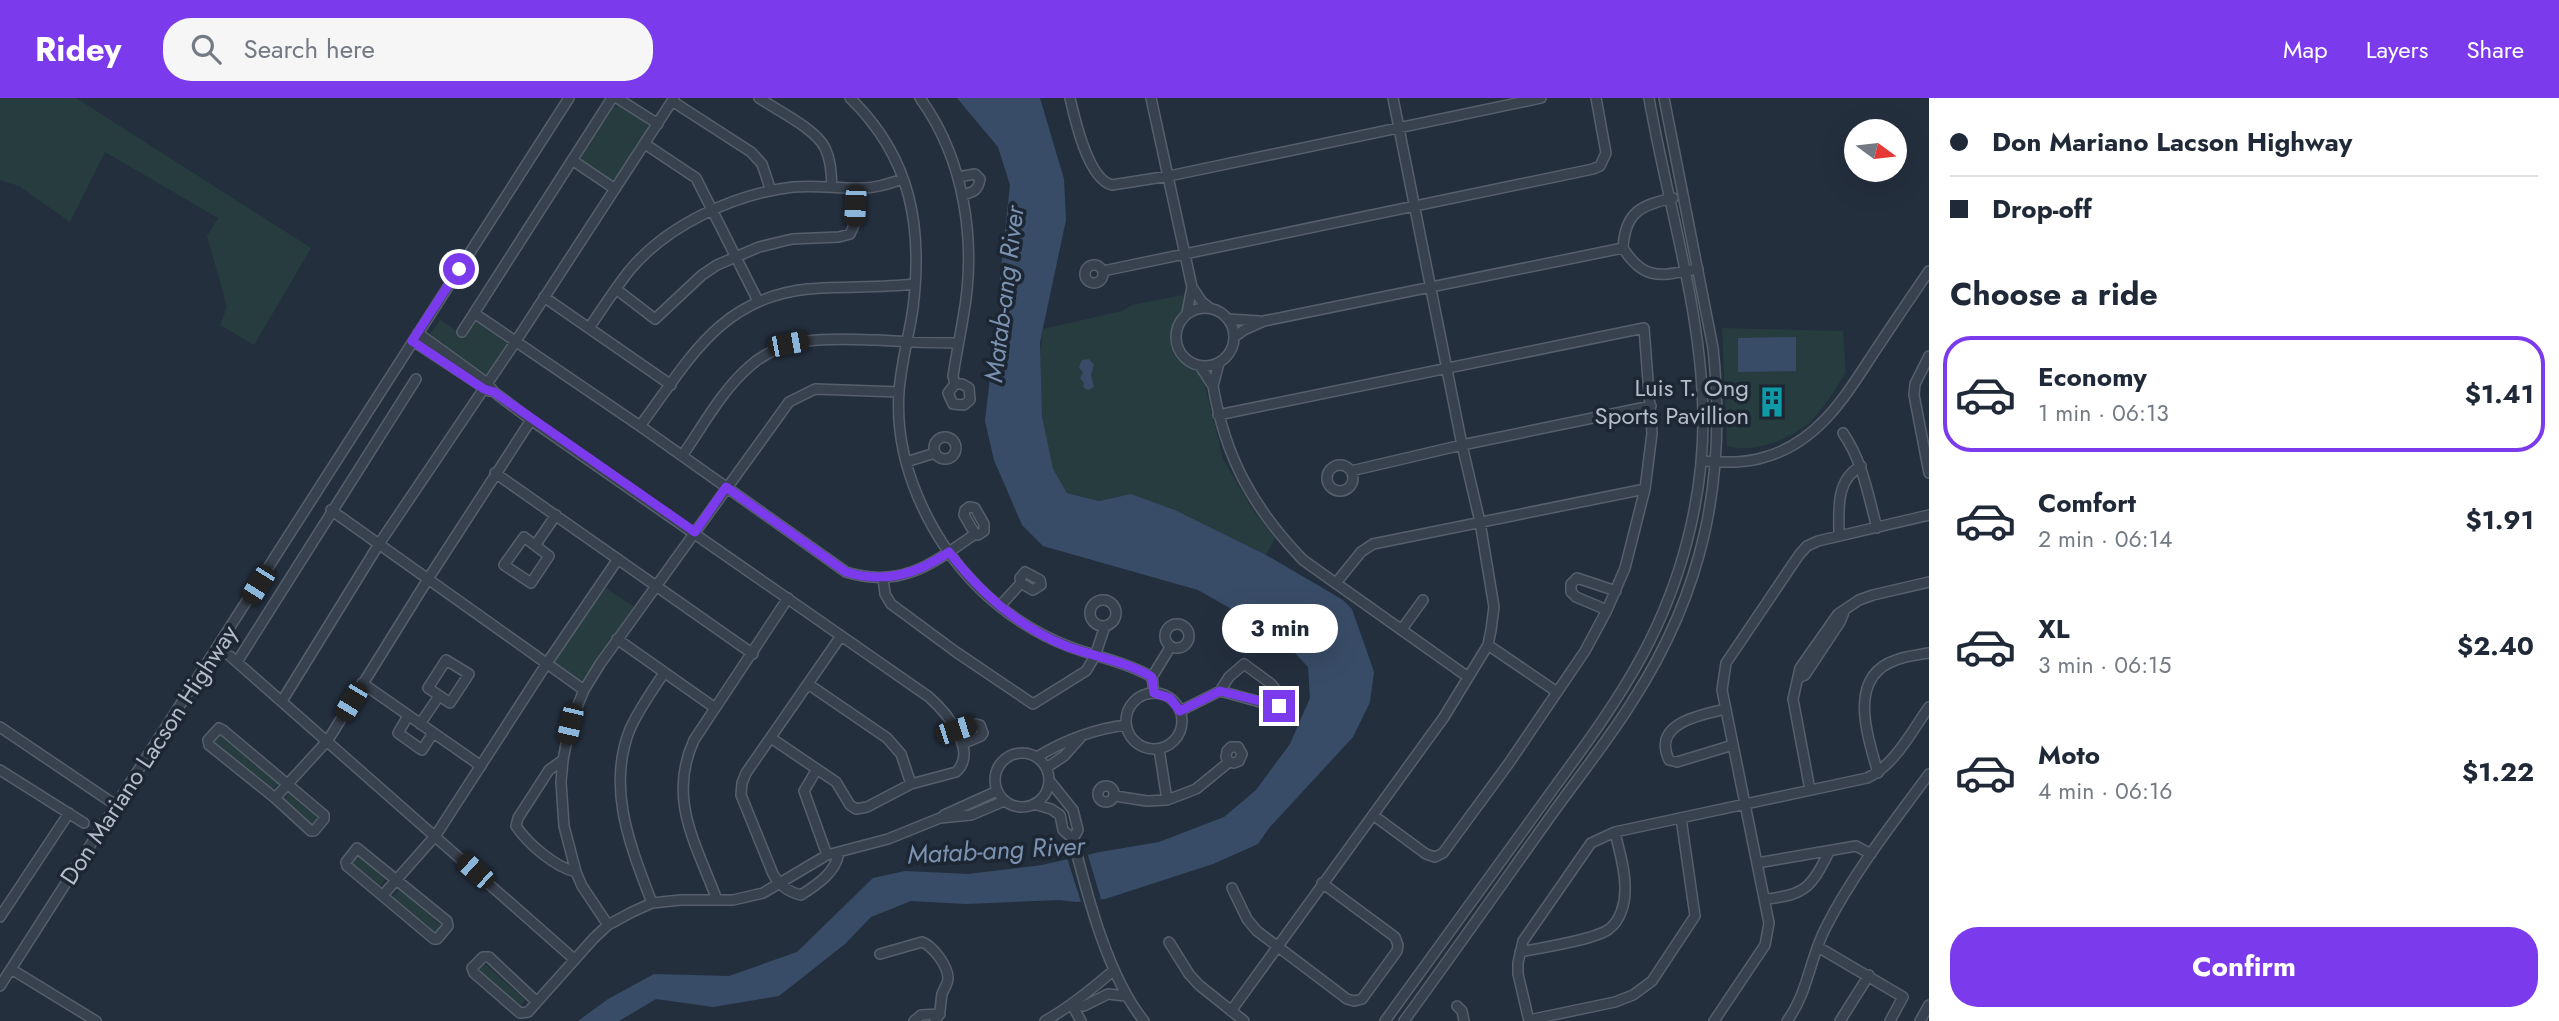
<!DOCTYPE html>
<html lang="en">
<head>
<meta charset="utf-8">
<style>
	:root { --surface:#fff; --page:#f6f6f7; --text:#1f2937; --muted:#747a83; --line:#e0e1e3; --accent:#7c3aed }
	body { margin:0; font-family:Jost,sans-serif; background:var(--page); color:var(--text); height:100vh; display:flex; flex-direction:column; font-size:26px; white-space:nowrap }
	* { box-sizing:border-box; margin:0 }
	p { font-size:23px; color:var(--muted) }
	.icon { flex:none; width:38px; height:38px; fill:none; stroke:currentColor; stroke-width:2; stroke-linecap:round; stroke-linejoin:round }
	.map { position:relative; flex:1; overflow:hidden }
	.side { display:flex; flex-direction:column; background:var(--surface); width:630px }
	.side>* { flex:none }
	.top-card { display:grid; align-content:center; height:154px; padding:0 21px; background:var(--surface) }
	.needle { width:46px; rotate:105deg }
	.tools { position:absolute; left:1844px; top:21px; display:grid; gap:14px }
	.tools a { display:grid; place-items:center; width:63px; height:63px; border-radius:50%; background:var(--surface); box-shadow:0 7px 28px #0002; font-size:35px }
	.end { position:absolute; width:32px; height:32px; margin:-16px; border:9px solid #7c3aed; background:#fff; box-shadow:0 0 0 4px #fff }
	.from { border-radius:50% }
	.bubble { position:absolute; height:49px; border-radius:24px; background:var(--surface); box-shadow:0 7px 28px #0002; font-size:23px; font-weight:700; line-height:49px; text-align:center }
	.car { position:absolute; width:21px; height:42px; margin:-21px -10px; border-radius:9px; box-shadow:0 0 5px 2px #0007; background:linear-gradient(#222 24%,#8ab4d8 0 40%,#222 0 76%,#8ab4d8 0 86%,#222 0) }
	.top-card b { display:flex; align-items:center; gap:24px; height:66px; font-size:26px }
	.top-card b+b { border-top:2px solid var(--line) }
	.top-card i { width:18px; height:18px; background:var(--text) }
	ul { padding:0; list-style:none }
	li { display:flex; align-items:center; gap:21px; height:116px; margin:0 14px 10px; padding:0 7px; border:4px solid transparent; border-radius:28px }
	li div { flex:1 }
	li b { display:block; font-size:26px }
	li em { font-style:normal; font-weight:700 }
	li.on { border-color:var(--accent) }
	li>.icon { width:63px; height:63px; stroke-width:1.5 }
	h2 { padding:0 21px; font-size:32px; line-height:84px }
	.action { display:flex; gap:14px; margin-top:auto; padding:14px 21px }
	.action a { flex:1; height:80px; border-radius:28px; background:var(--accent); color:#fff; font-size:28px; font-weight:700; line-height:80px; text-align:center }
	header { display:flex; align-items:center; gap:42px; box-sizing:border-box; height:98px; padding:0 35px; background:var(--accent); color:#fff }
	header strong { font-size:33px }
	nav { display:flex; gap:38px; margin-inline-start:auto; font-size:24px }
	.search { width:490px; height:63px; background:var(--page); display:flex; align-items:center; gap:18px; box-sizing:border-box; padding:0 24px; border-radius:28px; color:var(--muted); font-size:26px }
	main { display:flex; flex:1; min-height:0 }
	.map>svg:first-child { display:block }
	.green { fill:#263c3f }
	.water { fill:#394c67 }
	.pier { fill:#242f3e }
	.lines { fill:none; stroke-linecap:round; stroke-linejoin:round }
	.minor-casing { stroke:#565f6c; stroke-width:12 }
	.minor { stroke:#38414e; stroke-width:9 }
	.route { stroke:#7c3aed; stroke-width:9 }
	.labels { text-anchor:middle; stroke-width:7; stroke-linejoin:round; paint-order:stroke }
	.poi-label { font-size:24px; fill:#b4bcc9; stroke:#1d2633; text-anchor:end }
	.street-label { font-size:24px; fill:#b4bcc9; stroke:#1d2633 }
	.water-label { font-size:26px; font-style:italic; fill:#7c92b1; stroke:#1d2633 }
</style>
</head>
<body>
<header>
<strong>Ridey</strong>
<div class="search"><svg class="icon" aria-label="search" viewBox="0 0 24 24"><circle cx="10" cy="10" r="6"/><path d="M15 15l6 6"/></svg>Search here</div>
<nav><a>Map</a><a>Layers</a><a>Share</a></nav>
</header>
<main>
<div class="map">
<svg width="1929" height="923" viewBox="0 0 1929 923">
	<rect width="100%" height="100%" fill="#242f3e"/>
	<path class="green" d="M0,0H76L311,150L254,247L220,227L227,209L207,138L218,120L105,54L70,124L19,88L0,82Z
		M619,8L646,25L648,31L614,81L609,83L583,65L581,59L613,9Z
		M1183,197L1185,211C1161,239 1166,263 1202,275L1223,361L1252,411L1275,440L1266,457L1175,412L1131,396L1099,403L1067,395C1063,388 1056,380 1053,372C1041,342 1037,263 1043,231L1122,213L1132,207Z
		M440,222L466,239L476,224L508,245L486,279L428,239Z
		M1722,230L1843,233L1846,275C1833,293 1820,319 1801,331C1782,344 1750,355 1727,348Z
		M606,490L634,509L582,583L554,563Z
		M221,634L279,684L271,693L213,643Z
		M290,694L318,719L311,728L283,703Z
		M359,755L387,780L379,788L351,764Z
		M400,791L442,828L434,837L392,800Z
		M483,864L525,902L520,909L475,873Z"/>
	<path class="water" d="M957,0H1040L1064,81L1066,122L1040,244L1042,318L1053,371L1067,395L1099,403L1131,396L1175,412L1266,457L1343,502L1352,511L1374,574L1370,604L1353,639L1269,730L1258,746L1213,766L1105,801L1077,804L1059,802L966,806L911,803L871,819L845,846L779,898L713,909L656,901L619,923H578L608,901L654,876L729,878L797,854L873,780L905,773L968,776L1042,767L1100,754L1159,744L1224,719L1256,692L1290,646L1310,600L1308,569L1279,538L1198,492L1043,448L1022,427L994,362L985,323L990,280L1000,234V180L1010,87L998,49Z
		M1796,239V273L1738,274V240Z
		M1089,261L1094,267L1091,277L1094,289L1088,292L1083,289L1084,285L1080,280L1083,275L1079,269L1082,262Z"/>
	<path class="pier" d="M1087,754L1101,801L1082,807L1067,760Z"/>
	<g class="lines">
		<g class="minor-casing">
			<path id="minor" d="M617,0L658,26
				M759,0C777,12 816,31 825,50C831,62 831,75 832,88
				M850,0C911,59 923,128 913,210C909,238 901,265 899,294C894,365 929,440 979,490C1003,514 1036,536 1068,548C1096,559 1126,564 1152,579
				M920,0C965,62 977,145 963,220C960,239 956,258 953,278L955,286L948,295L953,306L964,307L970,302L969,290L962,286H955
				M1070,0C1075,22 1088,81 1112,87L1169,78L1541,0
				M1151,0L1192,189
				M672,3L751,54L762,66L771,93
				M645,46L696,80L758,203
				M572,62L615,91
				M958,79L975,76L980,81C978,93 973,94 963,97
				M1673,100C1641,107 1625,114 1623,150C1645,185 1663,177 1698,171
				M1085 176a9 9 0 1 1 18 0a9 9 0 1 1-18 0Z
				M1103,173L1593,71L1600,68L1606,55L1596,0
				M616,191L655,221L702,177L717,167L759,149L792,141L839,139L850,136L854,127L856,90
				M544,199L671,287
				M1176 239a29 29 0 1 1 58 0a29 29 0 1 1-58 0Z
				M474,215L640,328L846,474C901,491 932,466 975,436L978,437L984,433V426L975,410L969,409L965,412L964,417L975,436
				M1187,215L1192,189L1202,204L1210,210
				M1228,221L1259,223
				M589,230C602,211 615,191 629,173C667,127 734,96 793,89C814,87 835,90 857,90C873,91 888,86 903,81
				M462,234L612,0
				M418,235L487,285L494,294L531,322L929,599C946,614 979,653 956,674L911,686L867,709L856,711L850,707L836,684L771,640
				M1234,239L1244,232L1264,223L1623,150
				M413,243L489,293
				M1929,258L1915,286L1914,297L1929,375
				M1200,268L1213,288L1219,265
				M1213,288C1225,359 1253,410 1303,462L1468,579
				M1218,317L1644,230L1652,335L1645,391L1625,470L1607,512L1585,553L1509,665L1443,755L1435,759L1426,756L1373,717
				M640,328C688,264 719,200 808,191C844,188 879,190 915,186
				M1843,335C1863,364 1868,397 1877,430
				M934 350a11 11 0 1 1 22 0a11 11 0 1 1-22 0Z
				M682,358C703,328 722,292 750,268C786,236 833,241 877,242C904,244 931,245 958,245
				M1701,363C1722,364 1744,366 1765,359C1819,344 1846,297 1875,253C1893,226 1911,199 1929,173
				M906,364L935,355
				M1327 380a13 13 0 1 1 26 0a13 13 0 1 1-26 0Z
				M1351,373L1462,347L1651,308
				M495,375L753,556
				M331,412L584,592
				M1839,437C1839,413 1835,382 1861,368
				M524,439L549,458L531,485L504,467Z
				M536,446L556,417
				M883,480L885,496L891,506L956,554L1033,606L1086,573L1095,558L1105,528
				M1336,485L1361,454L1373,446L1645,391
				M1090 515a13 13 0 1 1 26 0a13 13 0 1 1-26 0Z
				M1000,508L1021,485L1020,480L1025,474L1040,482L1041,487L1033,492L1021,485
				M1607,512L1576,499L1571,494V486L1577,480L1616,493
				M1165 538a12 12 0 1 1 24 0a12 12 0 1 1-24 0Z
				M1402,531L1423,502
				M617,541L715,610
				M1488,547L1557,594
				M230,558L574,861
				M446,562L469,576L450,605L428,590Z
				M237,564L416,281
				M1798,580L1805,577L1840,524L1844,514
				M362,585L481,668
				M808,586L887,640L901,656L911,686
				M1126 623a28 28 0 1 1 56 0a28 28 0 1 1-56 0Z
				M1154,595L1152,579L1171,548
				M282,603L379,446L516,243L674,0
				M1726,611C1700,617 1652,625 1669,662L1677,664L1733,647
				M1180,613L1220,593L1229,579L1244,566L1270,585L1284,601L1281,606L1275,608L1220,593
				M408,618L398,635L422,652L433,635
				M420,626L439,598
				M0,629L117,708
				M219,630L223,632L324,717V721L314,733H311L275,700L209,647L208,642Z
				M956,632L976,626L980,627L983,635L981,638L962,646
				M995 682a27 27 0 1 1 54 0a27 27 0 1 1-54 0Z
				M1037,659C1065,642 1093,631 1126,627
				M563,662L549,672L518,720L516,728C528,746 555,769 576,774
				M1046,670L1064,658L1081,639
				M817,671L804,693L827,757
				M0,672L84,725
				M1878,675C1868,639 1846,579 1896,562C1906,558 1918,557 1929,555
				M1049,682L1073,712L1078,732L1073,741
				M1098 696a8 8 0 1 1 16 0a8 8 0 1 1-16 0Z
				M1810,692L1793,601L1800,570L1838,516L1859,502L1873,497L1929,484
				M1115,698L1147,703L1167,702L1159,651
				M275,700L328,642L428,481L531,322
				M1167,702L1196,691L1229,664L1234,665L1239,663L1242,656L1238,649H1231L1227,653L1226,659L1229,664
				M1034,706L1051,711L1060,717L1063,732L1073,741C1087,797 1108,879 1144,923
				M944,717L997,693
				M357,750L447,823L448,828L437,841H434L347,768L346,764Z
				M839,755C835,775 818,786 801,797C788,794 779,787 773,776L741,697L742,685L746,675L841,538
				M1757,765L1856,748L1871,756
				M1232,790L1247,821L1257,833L1347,901L1354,903L1362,901L1397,853L1398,847L1395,839L1322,785
				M383,797L436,737L547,565L618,461
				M1766,801C1806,797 1811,789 1829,754
				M717,802C696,745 667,701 694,642L788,500
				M652,805C631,749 606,691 630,631C639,611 652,593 664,575
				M0,819L69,715
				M608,827L582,788L576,774L564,728L561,684L563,662L570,626L584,592L600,566L789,304L815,291L899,294
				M1169,844L1189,876L1199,887L1244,923
				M1818,849L1903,899L1890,923
				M1520,854C1539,850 1595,842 1609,831C1620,823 1625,806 1625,793C1626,773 1619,753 1615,734
				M880,856L922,844C933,848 948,868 948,880C948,886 944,890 942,896C940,906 942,915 935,923
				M11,871L96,923
				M0,888L569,0
				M537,904L489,859H483L472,870L474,875L520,915L528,914L594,840L608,827L632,814L652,805L681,802H733L763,795L827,757L888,741L940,720L971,717L1004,703
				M1072,907L1084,908L1108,896L1126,898
				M1072,907L1081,923
				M1457,908L1462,913L1464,923
				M1231,913L1444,619L1488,547L1491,532L1494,509L1480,424L1462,347L1393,0
				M1529,922L1615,904L1633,897L1652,883L1695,818L1681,720
				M914,923L921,917L940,916
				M1045,923C1070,909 1092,891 1114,872
				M1385,923C1433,857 1480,792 1528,726C1567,671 1611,616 1643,556C1681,485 1703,403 1703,322C1703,215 1667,105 1649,0
				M1404,923C1455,853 1505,782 1555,712C1581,676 1609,641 1632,604C1704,493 1727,380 1713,250L1664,0
				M1529,923L1518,876V865L1523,843L1591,745L1615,734L1867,680C1895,667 1911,634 1929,609
				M1714,923L1765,847L1769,825L1722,592L1726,565L1799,457L1807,448L1818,443L1929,417
				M1787,923C1808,895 1810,859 1826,829C1854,774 1893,725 1929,676
				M1840,923L1869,877
				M1920,923L1929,907"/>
		</g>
		<use href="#minor" class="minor"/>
	</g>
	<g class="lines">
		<path class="route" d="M459,171L412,243L484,291L494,294L695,434L726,389L846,474C885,486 917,476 949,454C979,493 1019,529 1066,548C1095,559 1125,563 1152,579L1154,595L1170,600L1180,613L1220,593L1279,608"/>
	</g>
	<defs>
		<g id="building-bare" transform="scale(2.415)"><path d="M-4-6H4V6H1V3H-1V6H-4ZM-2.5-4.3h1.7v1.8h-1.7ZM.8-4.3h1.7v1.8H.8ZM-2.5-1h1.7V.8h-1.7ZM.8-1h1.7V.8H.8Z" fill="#0f9aa8" stroke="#1d2633" stroke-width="2.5" paint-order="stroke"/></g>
	</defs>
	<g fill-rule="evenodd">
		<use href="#building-bare" x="1772" y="304"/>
	</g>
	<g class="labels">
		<g class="poi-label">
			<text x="1749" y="298">Luis T. Ong<tspan x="1749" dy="28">Sports Pavillion</tspan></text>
		</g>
		<g class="street-label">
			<text transform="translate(149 657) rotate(-57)" y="8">Don Mariano Lacson Highway</text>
		</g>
		<g class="water-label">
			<text transform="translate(1004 196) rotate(-83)" y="9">Matab-ang River</text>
			<text transform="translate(996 752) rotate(-3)" y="9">Matab-ang River</text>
		</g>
	</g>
</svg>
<div class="tools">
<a><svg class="needle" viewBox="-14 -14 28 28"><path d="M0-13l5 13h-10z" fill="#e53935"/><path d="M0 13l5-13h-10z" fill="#747a83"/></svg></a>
</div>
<i class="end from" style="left:459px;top:171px"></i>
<i class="end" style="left:1279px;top:608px"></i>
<div class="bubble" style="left:1222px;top:506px;width:116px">3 min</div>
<i class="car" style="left:855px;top:108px;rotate:183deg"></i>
<i class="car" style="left:788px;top:246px;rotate:79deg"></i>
<i class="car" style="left:258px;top:487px;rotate:212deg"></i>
<i class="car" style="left:351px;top:604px;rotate:211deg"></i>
<i class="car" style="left:570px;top:626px;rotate:193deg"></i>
<i class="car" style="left:956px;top:632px;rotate:72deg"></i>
<i class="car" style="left:475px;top:773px;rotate:312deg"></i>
</div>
<section class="side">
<div class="top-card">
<b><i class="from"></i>Don Mariano Lacson Highway</b>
<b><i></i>Drop-off</b>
</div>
<h2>Choose a ride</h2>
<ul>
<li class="on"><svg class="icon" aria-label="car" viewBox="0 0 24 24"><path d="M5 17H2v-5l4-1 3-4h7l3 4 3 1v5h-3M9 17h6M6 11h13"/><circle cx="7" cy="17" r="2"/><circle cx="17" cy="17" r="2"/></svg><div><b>Economy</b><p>1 min · 06:13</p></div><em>$1.41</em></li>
<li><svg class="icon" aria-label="car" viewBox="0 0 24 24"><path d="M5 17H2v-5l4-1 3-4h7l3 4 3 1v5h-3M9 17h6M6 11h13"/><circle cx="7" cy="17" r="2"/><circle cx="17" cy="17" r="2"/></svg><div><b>Comfort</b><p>2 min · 06:14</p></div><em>$1.91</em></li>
<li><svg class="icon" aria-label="car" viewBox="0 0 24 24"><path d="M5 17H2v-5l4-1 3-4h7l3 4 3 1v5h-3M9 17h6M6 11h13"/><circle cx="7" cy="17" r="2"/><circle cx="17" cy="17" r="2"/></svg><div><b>XL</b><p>3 min · 06:15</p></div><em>$2.40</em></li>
<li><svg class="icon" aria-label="car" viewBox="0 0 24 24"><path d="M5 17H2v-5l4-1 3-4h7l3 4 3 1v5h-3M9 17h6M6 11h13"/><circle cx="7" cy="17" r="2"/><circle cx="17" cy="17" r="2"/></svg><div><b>Moto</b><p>4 min · 06:16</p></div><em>$1.22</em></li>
</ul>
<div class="action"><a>Confirm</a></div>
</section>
</main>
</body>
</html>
